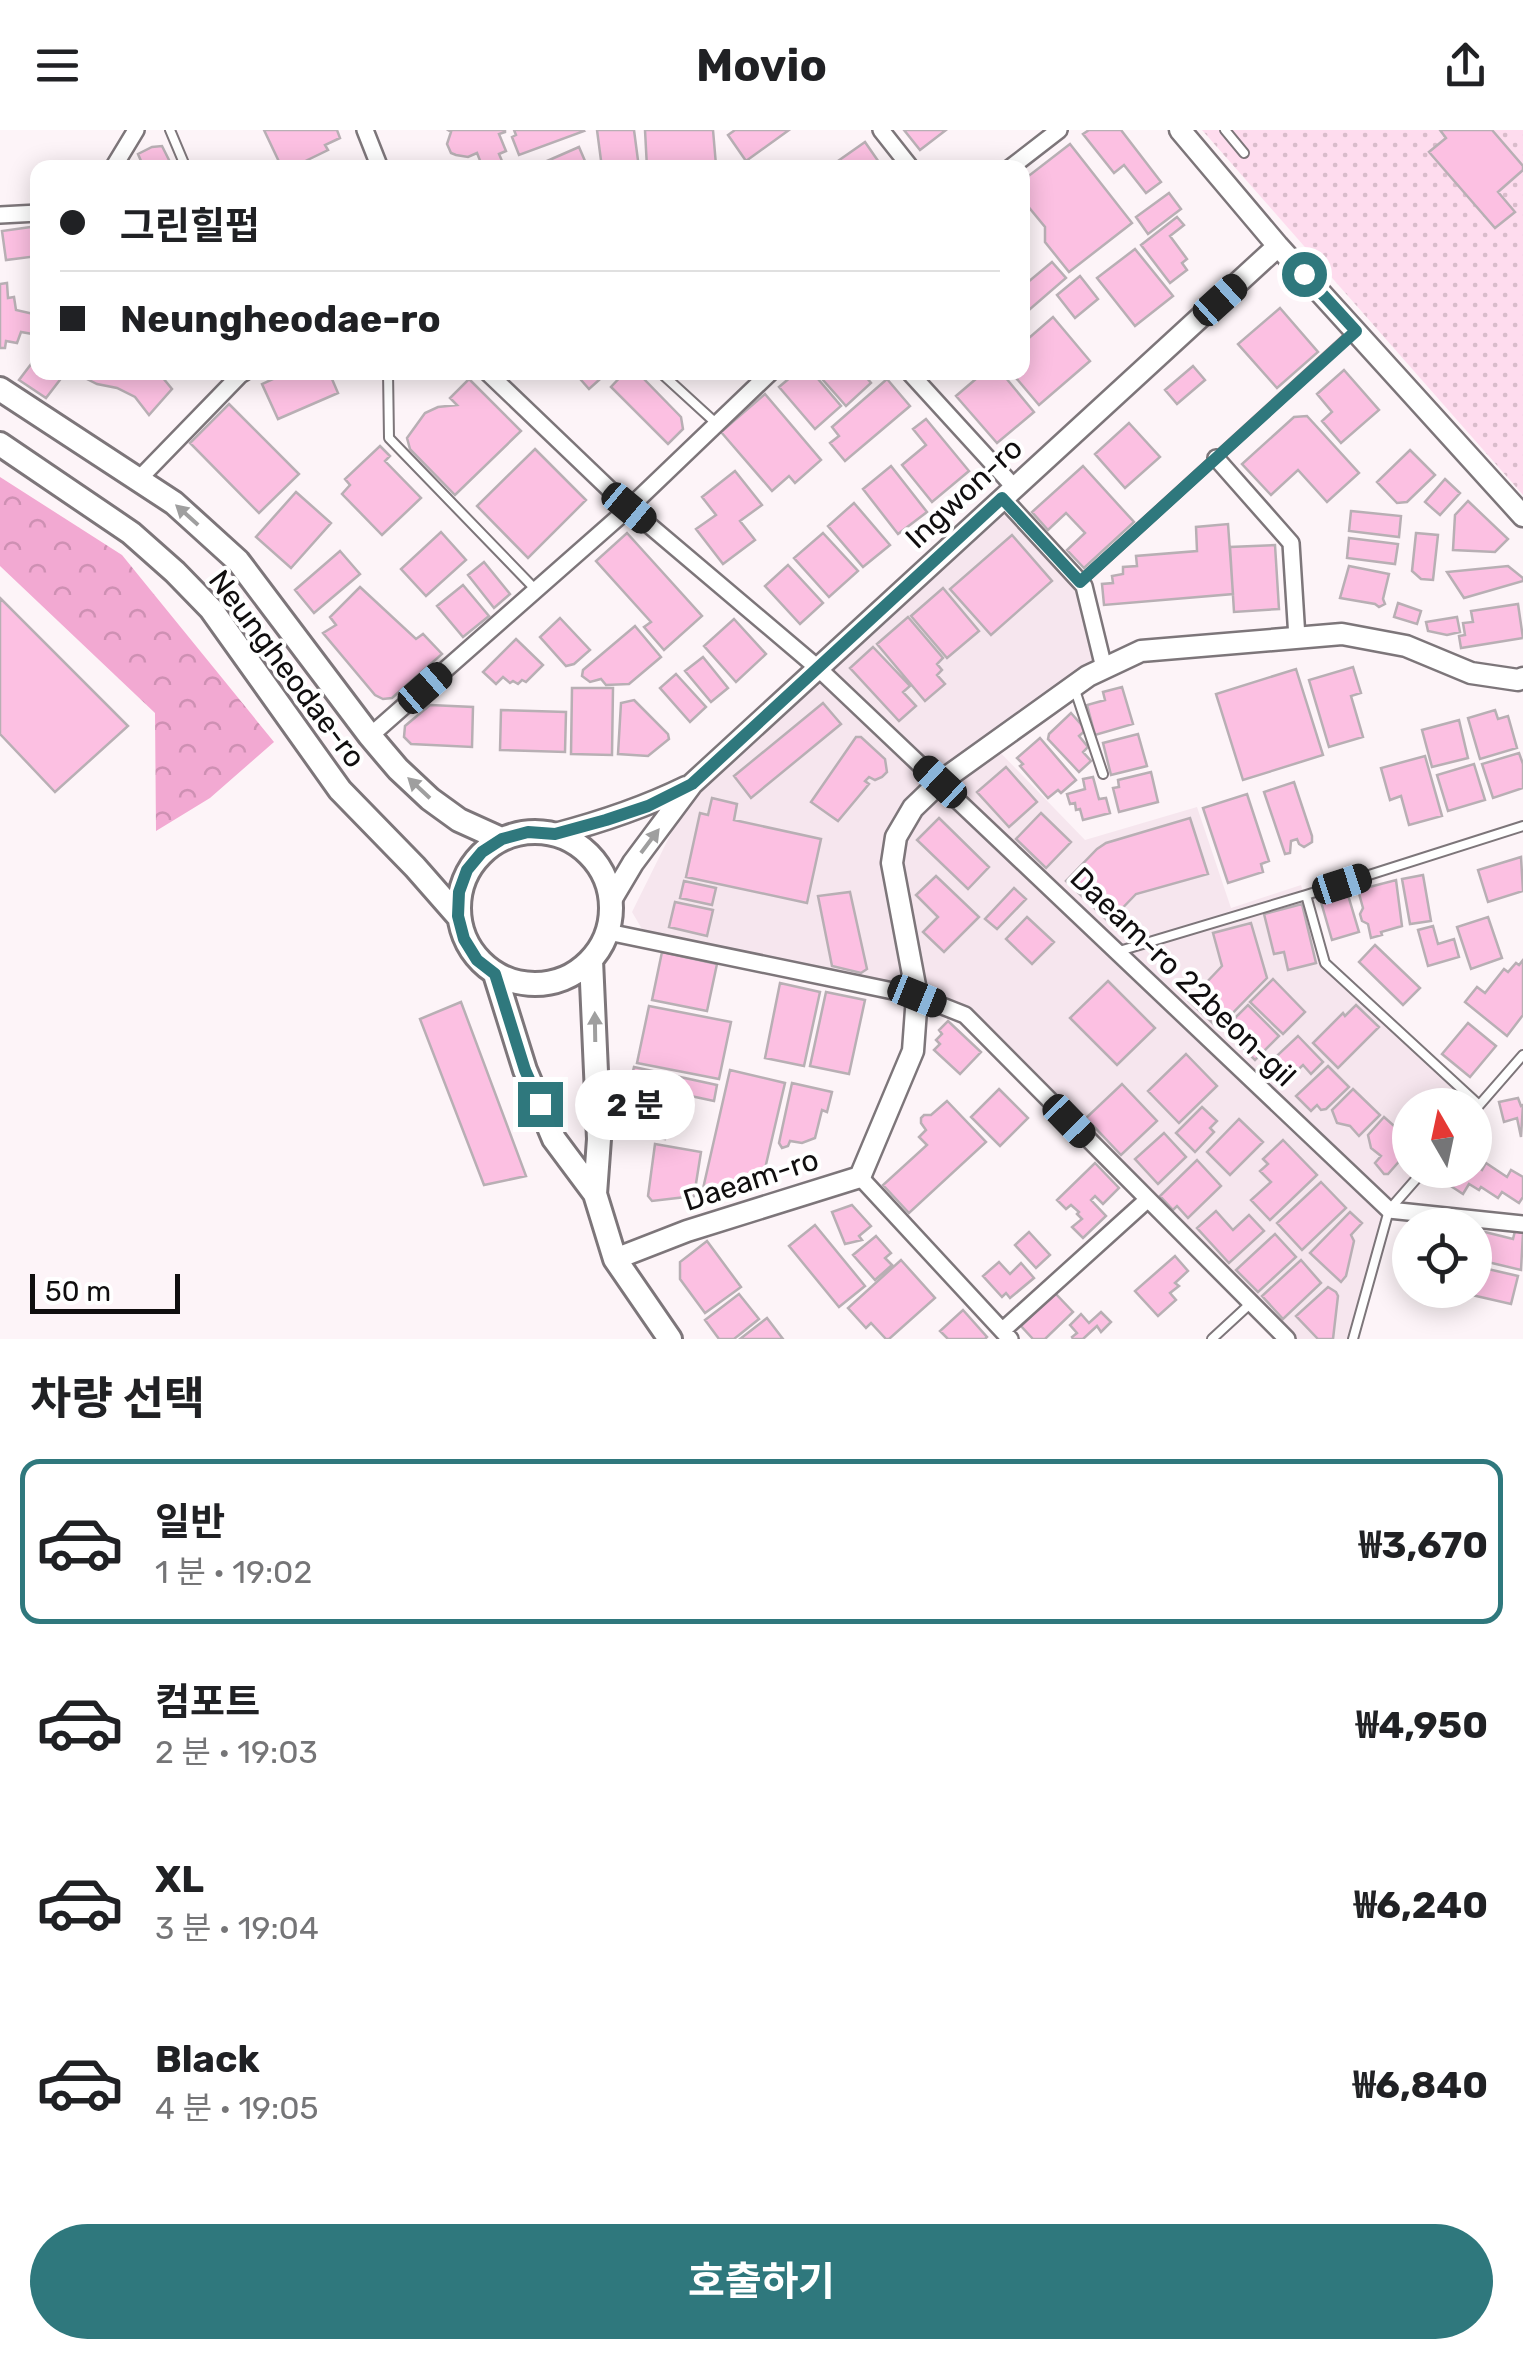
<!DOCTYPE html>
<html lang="ko">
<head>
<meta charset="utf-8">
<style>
	:root { --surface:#fff; --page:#f6f6f6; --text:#202124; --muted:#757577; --line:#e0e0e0; --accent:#2f787d }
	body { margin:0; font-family:Rubik,"Noto Sans KR",sans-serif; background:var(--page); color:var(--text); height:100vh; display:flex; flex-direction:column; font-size:38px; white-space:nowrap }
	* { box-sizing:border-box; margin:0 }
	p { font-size:32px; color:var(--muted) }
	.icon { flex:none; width:55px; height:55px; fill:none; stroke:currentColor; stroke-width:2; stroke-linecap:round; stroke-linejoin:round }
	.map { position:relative; height:1209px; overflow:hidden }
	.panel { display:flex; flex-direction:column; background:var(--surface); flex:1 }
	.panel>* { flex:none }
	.hud { position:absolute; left:30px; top:30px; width:1000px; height:220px; border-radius:20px; box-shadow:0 5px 25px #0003; display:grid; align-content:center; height:220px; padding:0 30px; background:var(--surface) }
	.needle { width:65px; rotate:351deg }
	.controls { position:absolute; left:1392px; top:958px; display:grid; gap:20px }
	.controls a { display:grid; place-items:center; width:100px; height:100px; border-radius:50%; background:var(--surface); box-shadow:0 5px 25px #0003; font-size:50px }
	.scale { position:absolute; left:30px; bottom:25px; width:150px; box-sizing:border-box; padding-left:10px; border:5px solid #100e0f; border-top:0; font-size:28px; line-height:35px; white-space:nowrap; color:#100e0f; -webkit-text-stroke:8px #fff; paint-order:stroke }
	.end { position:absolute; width:45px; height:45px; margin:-22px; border:12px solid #2f787d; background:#fff; box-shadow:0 0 0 5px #fff }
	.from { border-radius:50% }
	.bubble { position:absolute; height:70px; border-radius:35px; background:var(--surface); box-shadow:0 5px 25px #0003; font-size:32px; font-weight:700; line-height:70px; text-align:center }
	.car { position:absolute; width:30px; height:60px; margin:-30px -15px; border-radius:12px; box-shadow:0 0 8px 2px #0007; background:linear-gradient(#222 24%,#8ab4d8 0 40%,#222 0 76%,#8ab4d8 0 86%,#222 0) }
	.hud b { display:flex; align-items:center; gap:35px; height:95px; font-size:38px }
	.hud b+b { border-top:2px solid var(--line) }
	.hud i { width:25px; height:25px; background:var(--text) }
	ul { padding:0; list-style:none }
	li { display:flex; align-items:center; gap:30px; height:165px; margin:0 20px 15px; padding:0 10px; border:5px solid transparent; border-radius:20px }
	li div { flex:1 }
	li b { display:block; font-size:38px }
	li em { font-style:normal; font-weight:700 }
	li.on { border-color:var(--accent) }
	li>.icon { width:90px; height:90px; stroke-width:1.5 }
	h2 { padding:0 30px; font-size:45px; line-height:120px }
	.cta { display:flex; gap:20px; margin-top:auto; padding:20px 30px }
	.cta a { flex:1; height:115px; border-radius:60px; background:var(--accent); color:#fff; font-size:40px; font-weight:700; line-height:115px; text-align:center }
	header { display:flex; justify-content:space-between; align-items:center; height:130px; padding:0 30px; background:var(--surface); font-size:45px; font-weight:700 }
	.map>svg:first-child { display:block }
	.built { fill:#f6e6ee }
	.forest { fill:url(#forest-crowns) }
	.park { fill:url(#park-dots) }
	.building { fill:#fcc0e2; stroke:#b8afb4; stroke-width:2.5 }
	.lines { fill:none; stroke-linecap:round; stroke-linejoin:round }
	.service-casing { stroke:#7d767a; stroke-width:12 }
	.minor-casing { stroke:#7d767a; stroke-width:20 }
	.tertiary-casing { stroke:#7d767a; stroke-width:25 }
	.secondary-casing { stroke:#7d767a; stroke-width:28 }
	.service { stroke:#fff; stroke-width:8 }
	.minor { stroke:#fff; stroke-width:15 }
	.tertiary { stroke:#fff; stroke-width:20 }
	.secondary { stroke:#fff; stroke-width:22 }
	.oneway { fill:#9f9f9f }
	.route { stroke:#2f787d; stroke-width:12 }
	.labels { text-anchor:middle; stroke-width:8; stroke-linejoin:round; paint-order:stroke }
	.street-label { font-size:30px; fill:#100e0f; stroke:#fff }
</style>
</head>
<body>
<header><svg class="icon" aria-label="menu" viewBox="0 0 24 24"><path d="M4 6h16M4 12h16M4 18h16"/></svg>Movio<svg class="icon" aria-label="share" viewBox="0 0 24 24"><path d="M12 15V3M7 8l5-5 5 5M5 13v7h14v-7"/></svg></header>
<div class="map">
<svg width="1523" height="1209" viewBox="0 0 1523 1209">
	<defs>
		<pattern id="forest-crowns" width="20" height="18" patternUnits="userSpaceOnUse" patternTransform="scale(2.5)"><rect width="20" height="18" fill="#f2a9d2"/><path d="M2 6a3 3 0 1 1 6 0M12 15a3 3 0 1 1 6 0" fill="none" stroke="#ce90b3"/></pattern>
		<pattern id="park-dots" width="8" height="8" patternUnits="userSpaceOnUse" patternTransform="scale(2.5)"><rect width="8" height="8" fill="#fedcee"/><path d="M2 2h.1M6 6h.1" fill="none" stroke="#d9bccb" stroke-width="1.8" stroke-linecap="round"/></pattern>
	</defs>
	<rect width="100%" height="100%" fill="#fdf4f8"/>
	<path class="built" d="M1003,375L1081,458L1098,533L991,613L1085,710L1197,677L1231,778L1301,755L1323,834L1475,975H1410V1040H1422L1386,1081L1351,1209H1290L966,884L642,799L632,782L693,659Z"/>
	<path class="forest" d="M0,347L122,425L274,612L210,668L156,701L155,583L0,436Z"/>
	<path class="park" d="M1202,0H1523V365Z"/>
	<path class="building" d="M264,0H337L340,8L325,15L328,20L291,38H282Z
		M448,0H505V2L499,4L506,21L499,24L502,31L483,38L477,23L468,27L456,25L451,23L447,14L451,2Z
		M514,0H583L584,1L519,25L512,7L516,5Z
		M597,0H634L639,38H602Z
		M645,0H713L716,35L647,38Z
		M735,0H789L746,31L728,5Z
		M904,0H946L920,20Z
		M1089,0H1121L1161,52L1146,63L1124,35L1114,43L1083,4Z
		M1440,0H1492L1523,36V40L1498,62L1515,82L1495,98L1429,22L1446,8Z
		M865,12L883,38H828Z
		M1070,14L1132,93L1069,142L1045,112V97L1022,69V51Z
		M162,16L173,38H144L138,24L152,17Z
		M579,17L588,38H531Z
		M1169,63L1181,79L1148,104L1136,87Z
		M1177,87L1184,95L1170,106L1187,129L1182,133L1187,140L1170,153L1141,115Z
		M38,96V126L6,130L2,101Z
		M1135,119L1173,166L1135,196L1097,148Z
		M1052,132L1066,148L1022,186V157Z
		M1080,146L1098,169L1075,188L1057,165Z
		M7,153L8,168L14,167L16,180L38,185V205L21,202L17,213L6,211L5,218H0V154Z
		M1280,178L1318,222L1277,258L1238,214Z
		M1053,187L1090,231L1039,275L1011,242H1022V214Z
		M38,225V242H66L46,268L19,250Z
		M1193,236L1205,250L1177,274L1165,260Z
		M1344,240L1379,280L1341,313L1322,291L1332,282L1317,264Z
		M73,242H158L172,259L149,285L135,267L117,258L97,254Z
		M288,242H329L338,263L278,289L262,254Z
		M574,242H608L589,259Z
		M625,242H637L681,287L683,299L668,314L611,257Z
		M789,242H812L841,276L815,299L779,257L792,246Z
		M816,242H862L871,253L846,276Z
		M984,242H1001L1034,282L997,313L956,266Z
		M469,249L521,301L455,365L410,319L407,308L425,283L438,277L457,275L450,268Z
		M887,249L910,276L845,331L830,313L839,306L832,297Z
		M765,264L821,330L795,353L789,346L772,361L721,302Z
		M229,274L299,344L259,383L190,313Z
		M1307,286L1359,343L1327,372L1298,340L1271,365L1242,334L1294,287Z
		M926,289L969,341L932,372L902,335L926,315L913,299Z
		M1129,293L1160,327L1125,358L1095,324Z
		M380,316L390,326L385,331L421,368L382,405L342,364L350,355L345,349Z
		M535,319L586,370L528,428L477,376Z
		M1410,320L1435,345L1407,372L1397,373L1377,352Z
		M891,336L927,382L898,404L863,359Z
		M1083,336L1134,392L1084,438L1067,420L1085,403L1066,383L1048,400L1032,382Z
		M735,341L762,375L740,391L755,410L723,434L696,399L716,385L702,367Z
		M1445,349L1460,363L1440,385L1425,372Z
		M296,362L331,393L291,438L256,407Z
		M1468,371L1508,409L1495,422L1453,420L1455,385Z
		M854,373L890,415L863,437L828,396Z
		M1351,381L1401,386L1399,407L1349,401Z
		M1228,394L1233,464L1104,475L1102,454L1113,453L1112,446L1123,444V437L1137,436L1136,426L1197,421L1196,397Z
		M441,402L466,430L426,466L401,439Z
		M627,403L702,486L664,520L644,497L651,492L596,431Z
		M823,403L858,441L829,467L794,428Z
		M1416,403L1438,405L1433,450L1421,449L1412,441Z
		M1012,405L1052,451L991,505L950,459Z
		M1349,408L1398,414L1395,434L1347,428Z
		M1275,415L1279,479L1234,482L1230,417Z
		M340,421L360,444L314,483L295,460Z
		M484,432L510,464L494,478L468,445Z
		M788,435L823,473L800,494L765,456Z
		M1349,436L1389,444L1383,469L1385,474L1379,477L1375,474L1340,468Z
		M1508,436L1523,448V451L1464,468L1447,442Z
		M463,455L489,486L463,507L437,476Z
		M360,457L416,509L423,504L442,524L392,568L383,569L375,565L323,503L336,495L330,487Z
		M943,458L979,501L947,528L911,486Z
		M0,468L128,596L55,662L0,604Z
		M1398,473L1421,481L1417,494L1394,487Z
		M1518,474L1523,508L1461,518L1459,506L1465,505L1463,493L1473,492L1471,481Z
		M908,487L943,528L937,534L942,540L937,545L945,554L925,571L877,514Z
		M1457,487L1460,502L1447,505L1428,501L1426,492Z
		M560,488L590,520L574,534L566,536L540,507Z
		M734,489L766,524L736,552L704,516Z
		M635,496L661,527L629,554L606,555L601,549L590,552L582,546L583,540Z
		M516,509L543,535L526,552L522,550L518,554L513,551L510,553L503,547L496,554L483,542Z
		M873,517L910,556L903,562L916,576L899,591L850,538Z
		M703,527L728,558L711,572L685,541Z
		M1353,537L1361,563L1351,566L1363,607L1329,617L1309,550Z
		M1296,539L1323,625L1243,650L1216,564Z
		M676,544L706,577L690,592L660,558Z
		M1122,557L1133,594L1095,605L1087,575L1105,570L1103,562Z
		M572,558H613L612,625L571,624Z
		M634,570L668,604L669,609L648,626L618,624L621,573Z
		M823,573L841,594L751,668L734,646Z
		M430,575L473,577L472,617L411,614L404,607L405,596Z
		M501,580L566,582L565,622L500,620Z
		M1495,580L1498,589L1508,586L1517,618L1480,629L1468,588Z
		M1071,583L1086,600L1079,606L1088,617L1083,622L1091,631L1079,642L1048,609L1049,604Z
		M1459,590L1468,628L1432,637L1422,600Z
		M1138,604L1147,636L1111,645L1103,613Z
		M856,607H861L885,629L887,642L882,647L875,650L869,647L865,651L869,654L838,691L811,672Z
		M1040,608L1076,650L1061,663L1058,660L1048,668L1020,636L1023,634L1017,628Z
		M1519,623L1523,634V658L1493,668L1482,634Z
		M1425,626L1442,686L1409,695L1401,666L1390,670L1381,638Z
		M1474,634L1485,670L1448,681L1437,645Z
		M1006,637L1037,672L1009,697L977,662Z
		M1151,642L1158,672L1119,682L1113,658L1119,657L1118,650Z
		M1093,647L1099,669L1106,668L1110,683L1083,690L1080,679L1076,680L1075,673L1070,674L1067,664L1085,659L1083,649Z
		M1294,652L1312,706V712L1304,717L1299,714L1297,709L1291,711L1290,723L1285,724L1264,662Z
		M1247,664L1269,731L1261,734L1263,742L1228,753L1203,678Z
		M712,668L737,674L734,690L821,709L807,773L686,747L700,683L708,685Z
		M1041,683L1071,712L1046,738L1016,709Z
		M939,688L989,737L968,759L917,710Z
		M1190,688L1208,744L1136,764L1109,792L1066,751L1097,719L1106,713Z
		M1521,727L1523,761L1488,772L1478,740Z
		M1423,745L1431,791L1410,794L1402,749Z
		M936,746L979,787L944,822L923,802L938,787L916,765Z
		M1396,750L1402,796L1381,802L1382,805L1371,808L1368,794L1362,791L1360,784L1363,778L1358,760Z
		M684,751L716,758L712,775L680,768Z
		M1014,758L1026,769L997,799L985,789Z
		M850,762L867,839L861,843L832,836L818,766Z
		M1348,765L1359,802L1332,810L1321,772Z
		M675,772L713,780L707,806L669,797Z
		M1302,774L1316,833L1288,840L1284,822L1274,824L1264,784Z
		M1027,787L1054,812L1032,834L1006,809Z
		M1488,787L1502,828L1471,839L1457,797Z
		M1251,793L1267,848L1218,898L1189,871L1222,836L1213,803Z
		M1433,796L1438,814L1454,809L1459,827L1428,836L1418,800Z
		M1375,815L1420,858L1403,875L1359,832Z
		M662,822L717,834L707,881L652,870Z
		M1523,830V885L1507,906L1465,872L1477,857L1485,863L1504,839L1508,842L1516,833L1519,835Z
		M1273,849L1305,882L1283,904L1250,872Z
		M1108,851L1155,898L1117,935L1070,888Z
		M780,853L820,862L804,936L765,928Z
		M826,862L865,870L849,944L810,936Z
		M461,872L526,1046L484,1055L420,889Z
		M1248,875L1279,906L1255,930L1224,899Z
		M1356,875L1379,897L1338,938L1313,913L1343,883L1345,886Z
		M649,876L731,892L719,949L637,933Z
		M948,891L981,922L960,944L934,920L940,914L936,910L942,904L939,900Z
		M1468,893L1496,916L1470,947L1442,924Z
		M1298,906L1323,932L1311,944L1303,935L1281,955L1264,938Z
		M1186,924L1217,956L1179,993L1148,961Z
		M1328,936L1349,957L1326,979L1321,980L1317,975L1311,981L1296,966Z
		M634,937L717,955L714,971L630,953Z
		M730,940L785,953L764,1043L705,1066L702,1063Z
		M792,953L832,962L827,982L822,980L815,1008L802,1013L790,1011L788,1016L782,1018L779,1013Z
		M1122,954L1157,991L1121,1025L1086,988Z
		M633,956L685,966L680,992L668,990L665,1009L624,1002Z
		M999,959L1028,988L1000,1016L971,987Z
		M1353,959L1380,985L1359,1006L1350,996L1337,993L1332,980Z
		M1518,968L1521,976L1523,975L1521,1007L1517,988L1504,992L1499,972Z
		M947,971L986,1012L909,1083L883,1055L927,1015L919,1007L926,1000L921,993V988L924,985H931Z
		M1202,977L1217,991L1210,998L1214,1002L1195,1022L1176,1003Z
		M1384,987L1410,1010V1019L1388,1044H1384L1375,1033L1381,1026L1371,1018L1368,1005Z
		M1239,989L1263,1012L1230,1045L1207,1022Z
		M1164,1003L1186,1027L1158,1054L1135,1029Z
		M1283,1010L1317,1045L1270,1090L1251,1070L1271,1052L1260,1041L1268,1034L1263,1029Z
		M655,1014L701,1022L694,1066L652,1071L648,1066Z
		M1197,1030L1221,1056L1188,1088L1177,1076L1173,1080L1160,1066Z
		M1095,1033L1119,1058L1103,1074L1095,1066L1091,1070L1106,1086L1083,1108L1072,1097L1082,1089L1077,1084L1079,1082L1071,1075L1066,1079L1057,1070Z
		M1486,1033L1507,1047L1511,1040L1523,1047V1067L1519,1073L1502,1062L1498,1068L1481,1057L1479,1060L1469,1054L1463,1064L1443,1051L1450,1040H1475V1035L1482,1040Z
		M1321,1052L1346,1078L1302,1120L1277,1093Z
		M852,1075L871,1096L859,1106L862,1110L845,1114L832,1082Z
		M1216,1081L1233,1100L1249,1085L1264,1101L1229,1133L1197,1098Z
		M1350,1082L1362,1093L1351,1105L1354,1111L1346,1146L1341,1152L1310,1123Z
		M815,1095L865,1156L839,1177L789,1116Z
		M1477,1100L1513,1109L1515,1101L1523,1103L1521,1140L1475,1129Z
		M1029,1102L1050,1125L1036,1138L1015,1115Z
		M1275,1104L1296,1127L1258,1162L1236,1140Z
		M876,1106L891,1123L885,1128L892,1135L875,1150L853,1125Z
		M707,1111L741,1157L705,1183L680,1149V1132Z
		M1175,1126L1188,1141L1175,1153L1179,1156L1170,1163L1176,1170L1158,1186L1135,1161Z
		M901,1130L935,1168L889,1209H886L871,1193L866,1198L848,1178Z
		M1301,1130L1321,1153L1283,1189L1262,1166Z
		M999,1132L1010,1144L1021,1133L1034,1148L1010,1168L1006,1163L1002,1167L983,1146Z
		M1475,1136L1518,1146L1511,1174L1463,1163V1160H1475Z
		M1328,1157L1336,1162L1338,1166L1333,1209H1318L1296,1186Z
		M1055,1163L1073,1182L1045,1209H1033L1021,1196Z
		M739,1164L759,1189L734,1209H719L705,1190Z
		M963,1180L987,1207L985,1209H948L940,1201Z
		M1101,1182L1111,1192L1101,1202L1097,1196L1083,1209H1073L1072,1207L1077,1203L1070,1195L1081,1184L1089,1193Z
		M767,1188L783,1209H740Z"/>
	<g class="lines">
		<g class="service-casing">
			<path id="service" d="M170,0L186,38
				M1225,0L1244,23
				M388,242L389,308L536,460
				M660,242L718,295
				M1080,452L1354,202
				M1075,560L1103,644
				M1306,765L1325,833L1479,975
				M1116,822L1306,765L1523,696
				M1475,980L1523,925
				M1212,1209L1251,1173
				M1353,1209L1389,1080L1424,1040"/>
		</g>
		<g class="minor-casing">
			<path id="minor" d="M365,0L380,38
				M881,0L911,38
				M113,38L136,0
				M1010,38L1059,0
				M0,85L38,83
				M487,242L629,378L819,539L1389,1080L1523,1094
				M909,242L1014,357
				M1216,328L1291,413L1297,508
				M138,350L240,245L245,242
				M1003,368L1084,456L1104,538
				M370,606L629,378L771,242
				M608,802L917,866L965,885L1287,1209
				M860,1047L1010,1209
				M1003,1200L1147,1070"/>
		</g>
		<g class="tertiary-casing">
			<path id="tertiary" d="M1180,0L1278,116L1523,386
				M555,704C601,692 643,678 686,657
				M611,770L633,733L692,654L1278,116
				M615,1129L687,1101L860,1047L913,921L917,866L892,733L896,707L913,678L940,652L1088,546L1141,521L1342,504L1406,516L1471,543L1518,550L1523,548"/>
		</g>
		<g class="secondary-casing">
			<path id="secondary" d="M0,259L174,373L238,431L370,606L398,639L430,669L459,690L501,709
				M0,314L131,403L175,442L211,479L340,660L415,737L458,786
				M459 778a76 76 0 1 1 152 0a76 76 0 1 1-152 0Z
				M591,830L599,1009L595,1064
				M495,844L525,940L554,1009L595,1064L615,1129L670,1209"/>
		</g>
		<use href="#service" class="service"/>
		<use href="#minor" class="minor"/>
		<use href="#tertiary" class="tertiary"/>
		<use href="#secondary" class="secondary"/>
	</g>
	<defs><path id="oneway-solid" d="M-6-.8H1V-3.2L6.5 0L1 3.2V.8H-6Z" transform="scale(2.5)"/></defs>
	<g class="oneway">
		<use href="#oneway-solid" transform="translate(187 385) rotate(-138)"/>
		<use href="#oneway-solid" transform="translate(419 658) rotate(-137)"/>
		<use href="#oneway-solid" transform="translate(650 711) rotate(-53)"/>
		<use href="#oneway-solid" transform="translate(595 897) rotate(-91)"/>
	</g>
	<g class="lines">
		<path class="route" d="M540,974L525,940L495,844L477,830L464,809L458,786L459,762L467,740L482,722L502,709L528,702L555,704L606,690L648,676L692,654L1002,368L1080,452L1356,201L1304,144"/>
	</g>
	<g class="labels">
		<g class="street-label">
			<text transform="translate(964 363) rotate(-43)" y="10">Ingwon-ro</text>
			<text transform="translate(287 539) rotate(53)" y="10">Neungheodae-ro</text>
			<text transform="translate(1183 847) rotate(44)" y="10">Daeam-ro 22beon-gil</text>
			<text transform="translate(751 1050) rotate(-18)" y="10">Daeam-ro</text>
		</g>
	</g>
</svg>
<div class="controls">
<a><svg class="needle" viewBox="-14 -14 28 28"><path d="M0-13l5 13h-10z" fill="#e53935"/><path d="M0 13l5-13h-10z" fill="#757577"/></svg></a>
<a><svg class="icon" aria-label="locate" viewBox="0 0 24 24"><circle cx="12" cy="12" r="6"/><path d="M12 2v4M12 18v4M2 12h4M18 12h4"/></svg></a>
</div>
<div class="scale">50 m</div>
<i class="end from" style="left:1304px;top:144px"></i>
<i class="end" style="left:540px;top:974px"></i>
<div class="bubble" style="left:575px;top:940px;width:120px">2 분</div>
<i class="car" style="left:1220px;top:170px;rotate:48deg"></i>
<i class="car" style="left:629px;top:378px;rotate:130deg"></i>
<i class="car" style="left:425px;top:558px;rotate:49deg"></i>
<i class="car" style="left:940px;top:652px;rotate:313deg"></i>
<i class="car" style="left:1342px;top:754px;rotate:72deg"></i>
<i class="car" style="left:917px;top:866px;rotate:112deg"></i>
<i class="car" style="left:1069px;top:991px;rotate:136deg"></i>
<div class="hud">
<b><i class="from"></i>그린힐펍</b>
<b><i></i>Neungheodae-ro</b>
</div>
</div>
<section class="panel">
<h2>차량 선택</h2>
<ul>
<li class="on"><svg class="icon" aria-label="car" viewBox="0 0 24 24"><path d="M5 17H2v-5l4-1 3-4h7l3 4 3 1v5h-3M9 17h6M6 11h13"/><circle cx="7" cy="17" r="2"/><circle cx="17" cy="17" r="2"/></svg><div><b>일반</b><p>1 분 · 19:02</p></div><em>₩3,670</em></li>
<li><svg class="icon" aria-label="car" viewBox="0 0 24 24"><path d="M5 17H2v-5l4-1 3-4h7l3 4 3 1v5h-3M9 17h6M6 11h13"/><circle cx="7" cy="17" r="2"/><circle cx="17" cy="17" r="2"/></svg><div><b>컴포트</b><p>2 분 · 19:03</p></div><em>₩4,950</em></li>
<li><svg class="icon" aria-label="car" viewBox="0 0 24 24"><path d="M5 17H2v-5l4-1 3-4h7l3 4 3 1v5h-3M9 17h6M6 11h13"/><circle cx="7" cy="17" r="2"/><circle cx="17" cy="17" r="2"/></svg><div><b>XL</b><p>3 분 · 19:04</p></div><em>₩6,240</em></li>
<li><svg class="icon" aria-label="car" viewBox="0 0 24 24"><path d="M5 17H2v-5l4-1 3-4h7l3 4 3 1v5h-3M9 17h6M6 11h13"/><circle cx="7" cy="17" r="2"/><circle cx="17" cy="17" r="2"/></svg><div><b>Black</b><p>4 분 · 19:05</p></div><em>₩6,840</em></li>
</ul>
<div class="cta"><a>호출하기</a></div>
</section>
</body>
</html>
